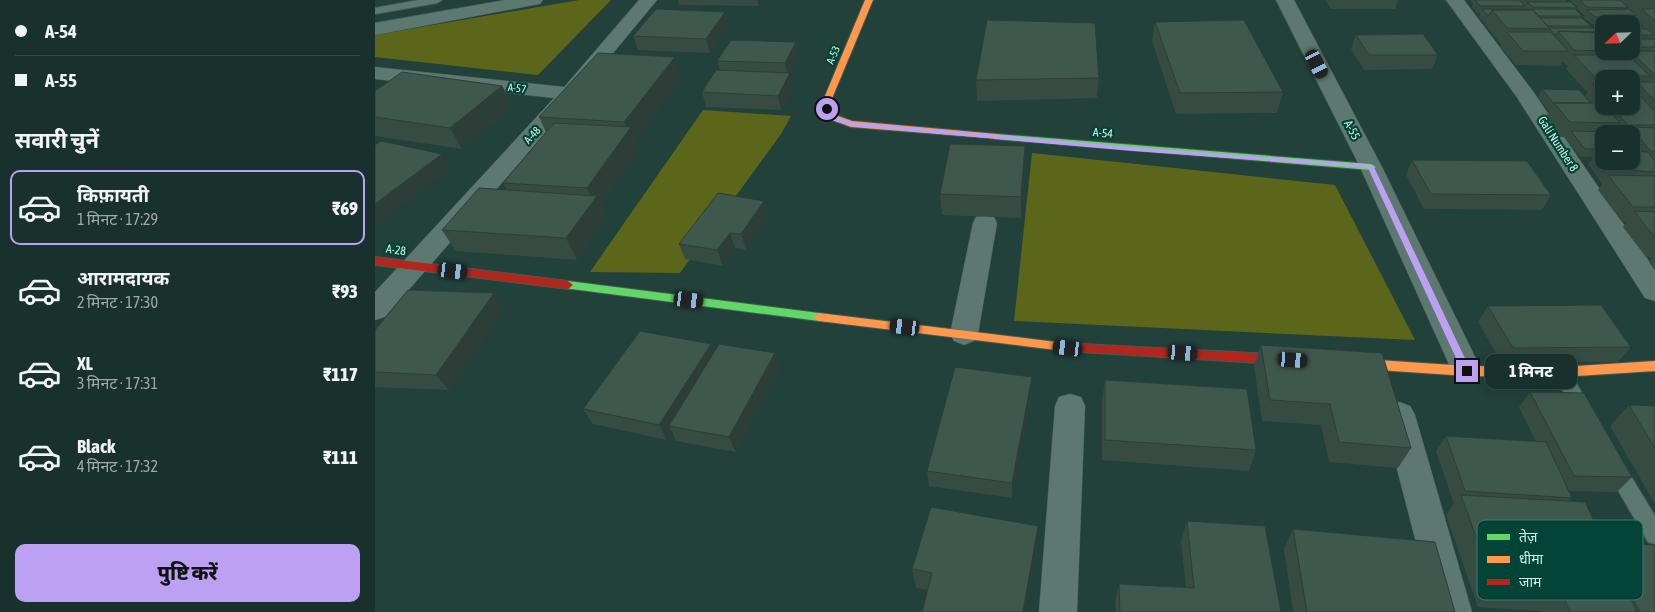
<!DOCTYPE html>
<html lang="hi">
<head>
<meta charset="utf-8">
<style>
	:root { --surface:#19312c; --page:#223934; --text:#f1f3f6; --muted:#9fa9a9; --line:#374c48; --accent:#bca0f2 }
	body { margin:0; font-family:"Asap Condensed","Noto Sans Devanagari",sans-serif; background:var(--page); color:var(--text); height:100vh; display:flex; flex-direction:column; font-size:19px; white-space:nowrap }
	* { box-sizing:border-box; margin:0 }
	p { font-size:16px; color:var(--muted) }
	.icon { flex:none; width:28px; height:28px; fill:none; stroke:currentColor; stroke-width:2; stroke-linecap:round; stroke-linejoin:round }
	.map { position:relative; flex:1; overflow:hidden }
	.sheet { display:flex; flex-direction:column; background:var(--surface); width:375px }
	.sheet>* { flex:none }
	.hud { display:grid; align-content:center; height:110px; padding:0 15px; background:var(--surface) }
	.needle { width:32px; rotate:247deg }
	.tools { position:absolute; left:1220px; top:15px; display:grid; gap:10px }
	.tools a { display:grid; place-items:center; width:45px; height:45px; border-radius:10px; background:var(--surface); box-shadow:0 2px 12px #0003,0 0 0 1px var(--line); font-size:25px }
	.end { position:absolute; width:22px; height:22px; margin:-11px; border:6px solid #bca0f2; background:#111; box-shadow:0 0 0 2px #111 }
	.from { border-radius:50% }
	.bubble { position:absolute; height:35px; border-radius:10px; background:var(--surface); box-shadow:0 2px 12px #0003,0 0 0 1px var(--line); font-size:16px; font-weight:800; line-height:35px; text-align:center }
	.car { position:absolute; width:15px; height:30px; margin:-15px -8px; border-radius:6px; box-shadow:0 0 4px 1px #0007; background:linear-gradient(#222 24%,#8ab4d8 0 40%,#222 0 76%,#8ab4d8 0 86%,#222 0) }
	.hud b { display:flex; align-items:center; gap:18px; height:48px; font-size:19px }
	.hud b+b { border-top:1px solid var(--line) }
	.hud i { width:12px; height:12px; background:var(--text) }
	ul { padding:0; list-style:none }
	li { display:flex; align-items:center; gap:15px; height:75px; margin:0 10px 8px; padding:0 5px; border:2px solid transparent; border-radius:10px }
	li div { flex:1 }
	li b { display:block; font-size:19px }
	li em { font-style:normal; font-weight:800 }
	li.selected { border-color:var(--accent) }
	li>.icon { width:45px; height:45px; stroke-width:1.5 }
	h2 { padding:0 15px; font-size:22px; line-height:60px }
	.action { display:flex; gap:10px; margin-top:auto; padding:10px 15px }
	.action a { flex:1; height:58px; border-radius:10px; background:var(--accent); color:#111; font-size:20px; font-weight:800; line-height:58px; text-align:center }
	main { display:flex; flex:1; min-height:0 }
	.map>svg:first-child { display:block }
	.green { fill:#5c661b }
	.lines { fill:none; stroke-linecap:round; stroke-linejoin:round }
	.lane-casing { stroke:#425c55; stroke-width:2 }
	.street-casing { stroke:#425c55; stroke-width:1 }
	.fast-casing { stroke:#425c55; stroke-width:2 }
	.slow-casing { stroke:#425c55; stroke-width:2 }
	.jam-casing { stroke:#425c55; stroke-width:2 }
	.lane { fill:#5c7871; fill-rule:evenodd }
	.street { fill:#5c7871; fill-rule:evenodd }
	.fast { fill:#63d668; fill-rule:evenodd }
	.slow { fill:#ff974d; fill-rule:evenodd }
	.jam { fill:#b3261e; fill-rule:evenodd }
	.wall { fill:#364c43; fill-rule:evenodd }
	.shaded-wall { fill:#2c3e37 }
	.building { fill:#3f584e; stroke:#2c3e37 }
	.route { fill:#bca0f2 }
	.labels { text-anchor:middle; stroke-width:4.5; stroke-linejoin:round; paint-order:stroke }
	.far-street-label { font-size:11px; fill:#cef1e6; stroke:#044437 }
	.street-label { font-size:12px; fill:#cef1e6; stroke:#044437 }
	.key { fill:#044437; stroke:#41786c; stroke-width:1 }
	.key-label { font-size:14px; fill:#cef1e6 }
</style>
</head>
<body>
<main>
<section class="sheet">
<div class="hud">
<b><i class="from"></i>A-54</b>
<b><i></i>A-55</b>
</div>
<h2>सवारी चुनें</h2>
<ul>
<li class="selected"><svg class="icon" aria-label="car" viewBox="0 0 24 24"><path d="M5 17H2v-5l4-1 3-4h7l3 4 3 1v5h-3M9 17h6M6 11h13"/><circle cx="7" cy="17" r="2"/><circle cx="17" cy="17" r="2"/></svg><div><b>किफ़ायती</b><p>1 मिनट · 17:29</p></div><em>₹69</em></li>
<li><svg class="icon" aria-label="car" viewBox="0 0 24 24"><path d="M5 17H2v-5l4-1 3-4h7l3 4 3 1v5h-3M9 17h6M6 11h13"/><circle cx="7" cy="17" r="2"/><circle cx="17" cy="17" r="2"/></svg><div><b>आरामदायक</b><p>2 मिनट · 17:30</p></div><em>₹93</em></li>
<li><svg class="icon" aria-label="car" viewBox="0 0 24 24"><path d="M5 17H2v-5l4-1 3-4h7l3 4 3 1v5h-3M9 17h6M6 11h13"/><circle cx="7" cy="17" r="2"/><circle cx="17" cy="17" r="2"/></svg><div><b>XL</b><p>3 मिनट · 17:31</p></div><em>₹117</em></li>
<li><svg class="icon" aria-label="car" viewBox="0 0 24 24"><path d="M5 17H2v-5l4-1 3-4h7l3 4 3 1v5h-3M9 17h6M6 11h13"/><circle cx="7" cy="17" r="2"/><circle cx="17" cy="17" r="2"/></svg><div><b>Black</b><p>4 मिनट · 17:32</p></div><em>₹111</em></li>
</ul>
<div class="action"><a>पुष्टि करें</a></div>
</section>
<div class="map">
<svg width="1280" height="612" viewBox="0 0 1280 612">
	<rect width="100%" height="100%" fill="#21413a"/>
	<path class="green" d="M204,0H236L163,75L0,57V35Z
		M328,110L416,116L406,134L305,273L215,272Z
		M657,153L960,185L1040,340L639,321Z"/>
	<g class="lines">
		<g class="lane-casing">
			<path id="lane" d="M44,0H67L62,3L0,14V8Z
				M1186,365L1192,367L1215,407L1218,412L1215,417L1209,419L1203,417L1177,372L1180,367Z
				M1239,458L1246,460L1280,516V544L1273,542L1229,466L1232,460Z"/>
		</g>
		<g class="street-casing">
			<path id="street" d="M130,0H168L165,4L159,5L0,35V23Z
				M264,0H282L201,98L10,317L0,320V292L179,98L0,79V67L189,87Z
				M901,0H919L1007,167L1107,371L1102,379L1092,382L1082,379L1077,371L985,167Z
				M1071,0H1089L1157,90L1280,270V301L1270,298L1141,96Z
				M610,215L619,217L622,223L603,334L599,341L589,345L579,341L575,334L598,223L601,217Z
				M695,394L706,397L710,406L702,612H664L680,406L684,397Z
				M1024,402L1035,406L1040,415L1097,612H1059L1008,415L1013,406Z"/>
		</g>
		<g class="fast-casing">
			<path id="fast" d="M622,134L996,164L1001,167L996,170L619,139V135Z
				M193,281L444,313L450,317L444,321L189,288L188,285Z"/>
		</g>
		<g class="slow-casing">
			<path id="slow" d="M490,0H498L458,96L456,109L463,116L477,121L622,134L625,135V139L476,127L457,120L448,109L450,96Z
				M444,313L689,343L693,344L695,347L693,350L689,351L444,321L438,317Z
				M973,358L1092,366L1186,367L1280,361V371L1186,377L1092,376L973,368L969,366L967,363L969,360Z"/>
		</g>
		<g class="jam-casing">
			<path id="jam" d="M0,257L193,281L198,285L193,289L0,265Z
				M689,343L918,355L922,357L924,360L922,363L918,365L689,351L685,350L683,347L685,344Z"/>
		</g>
		<use href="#lane" class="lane"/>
		<use href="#street" class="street"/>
		<use href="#fast" class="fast"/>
		<use href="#slow" class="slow"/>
		<use href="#jam" class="jam"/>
	</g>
	<path class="wall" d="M303,0H387L384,6L304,5Z
		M950,0H1023L1020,9H956Z
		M1095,0H1192L1191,2L1201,7L1202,6L1195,0H1280V38H1277L1276,39H1280V270L1274,262L1277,258L1271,257L1248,227L1252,222H1247L1223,190L1227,184L1213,164L1218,157H1205L1191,139L1192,137H1186L1171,117L1174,112L1163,97L1167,89L1210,96L1213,91H1211L1191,69L1194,65H1191L1188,61L1185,66L1141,65L1125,46L1127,43H1125L1110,24L1111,22H1109L1104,17L1105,13H1102L1097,7L1098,4ZM1201,8L1209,15L1208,17L1216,24H1219V26L1226,33L1215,28L1216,26L1206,18L1207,16L1201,10ZM1229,24H1256V51H1229ZM1229,79H1256V106H1229ZM1229,134H1256V161H1229Z
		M780,22L908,92L902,113L801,114L777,41Z
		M354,26L335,53L263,50L258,36Z
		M981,35L1063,55L1057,69L989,70L976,49Z
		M424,56L415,74L418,88L406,110L331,107L327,92L345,70L342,61Z
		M307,77L261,139L265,148L226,204L232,217L202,260L81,251L67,230L132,190L128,183L171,132L164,117Z
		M724,78L722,98L602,101L601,80Z
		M127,86L138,106L87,149L0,136V91Z
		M1037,160L1176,195L1167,210L1049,209L1031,175Z
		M650,167L646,218L567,215L565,194Z
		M389,201L394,216L371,250L360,248L348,266L310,259L304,244Z
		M119,293L129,308L74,390L0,387V330Z
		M1113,306L1256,347L1243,362L1127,363L1103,322Z
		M336,344L339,351L400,353L405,368L361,452L301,441L297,432L292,440L218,424L208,409Z
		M886,345L1036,448L1023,468L954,462L946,425L887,421L879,366Z
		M657,377L656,392L637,498L554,486L552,471Z
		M730,380L881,450L874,471L727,460V401Z
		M1155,392L1257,477L1242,492L1194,491L1197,498L1194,501L1229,543L1280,612H1167V611L1103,607L1071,515L1079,504L1061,451L1071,436L1161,442L1144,407Z
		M1254,405L1280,406V504L1235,426Z
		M812,521L906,612H741L740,602L744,584L811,588L806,541Z
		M663,526V545L553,590L541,588L537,569Z
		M918,529L1080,612H918L909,549Z"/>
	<path class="shaded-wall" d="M382,0H387L384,6Z
		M350,12L354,26L335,53L331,39Z
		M421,42L424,56L415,74L418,88L406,110L403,96L413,76L410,63Z
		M300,57L307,77L261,139L265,148L226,204L232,217L202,260L191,238L218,201L212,188L253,131L249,122Z
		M127,86L138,106L87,149L75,128Z
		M650,146V167L646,218V197Z
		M67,154L76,169L2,226L0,223V204Z
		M389,201L394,216L371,250L366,234Z
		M355,233L360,248L348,266L342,250Z
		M119,293L129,308L74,390L61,375Z
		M336,344L342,360L294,426L297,432L292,440L284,425Z
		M400,353L405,368L361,452L354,437Z
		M657,377L656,392L637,498V483Z
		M663,526V545L651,612H648Z"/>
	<path class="building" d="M1100,0H1144L1150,6H1105Z
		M1205,0H1245L1253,8L1212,7Z
		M1152,2H1196L1202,8L1158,7Z
		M281,9L350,12L331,39L258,36Z
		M1107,9H1152L1154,10H1117L1114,15H1112Z
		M1157,9H1200L1207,16H1164Z
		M1254,9L1262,16L1220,17L1212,10Z
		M1267,9H1280V21Z
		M1117,10H1158L1175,29L1132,28Z
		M1165,18H1207L1216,26H1173Z
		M1223,18L1261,19L1268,26H1256V24H1229Z
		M612,20L720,23L724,78L601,80Z
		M869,20L908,92L805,93L780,22Z
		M1174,28H1219L1224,32L1183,31L1181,35Z
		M1256,29H1272L1279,35H1256Z
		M1183,31L1226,33L1229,36V51L1199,50Z
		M1132,32H1176L1193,51H1148Z
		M1048,34L1063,55H994L981,35Z
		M1256,39H1280V47H1256Z
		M356,40L421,42L410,63L342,61Z
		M1255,51H1280V75Z
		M223,53L300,57L249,122L164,117Z
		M1199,55H1253L1275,76H1219Z
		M341,70L415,73L403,96L327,92Z
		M27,72L127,86L75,128L0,117V91Z
		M1262,82H1280V101Z
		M1217,84H1229V98Z
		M1256,86L1280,112V125H1253L1236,106H1256Z
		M1167,89L1204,90L1216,103H1179V104Z
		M1179,103H1227L1229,106H1230L1245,123L1195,122Z
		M179,123L256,127L212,188L128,183Z
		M1255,127L1280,128V151H1276Z
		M1196,131L1241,132L1243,134H1229V149H1210Z
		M6,141L67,154L0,204V145Z
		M575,144L650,146L646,197L565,194Z
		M1223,149H1229V158Z
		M1256,151L1273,152L1280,161V172L1237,169L1231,161H1256Z
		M1037,160L1152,161L1176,195L1056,194Z
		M1233,175L1280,176V207H1258Z
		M104,188L222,196L191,238L67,230Z
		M343,193L389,201L366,234L355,233L342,250L304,244Z
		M1259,211L1280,212V238Z
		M33,290L119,293L61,375L0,372V330Z
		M1226,305L1256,347L1138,348L1113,306Z
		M265,331L336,344L284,425L208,409Z
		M344,344L400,353L354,437L294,426Z
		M886,345L1007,353L1036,448L964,442L955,404L895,400Z
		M580,367L657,377L637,483L552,471Z
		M730,380L872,389L881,450L730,440Z
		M1155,392L1209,393L1257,477L1199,476Z
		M1254,405L1280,406V448Z
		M1071,436L1171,442L1197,498L1090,491Z
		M1086,495L1210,502L1262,612H1195L1187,593L1120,589Z
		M556,507L663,526L648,612H547L557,573L537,569Z
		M812,521L890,526L906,612H745L744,584L819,588Z
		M918,529L1060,542L1080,612H932Z
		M1229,543L1280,545V612H1265Z"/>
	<path class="route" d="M452,107L462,117L477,122L758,147L998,165L1096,371L1092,374L1087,371L993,168L758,151L476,126L457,120L449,109Z"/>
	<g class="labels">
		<g class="far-street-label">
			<text transform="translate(458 55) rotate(-67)" y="4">A-53</text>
			<text transform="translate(142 88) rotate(6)" y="4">A-57</text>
			<text transform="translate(157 135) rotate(-48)" y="4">A-48</text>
		</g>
		<g class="street-label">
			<text transform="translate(977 130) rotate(62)" y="4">A-55</text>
			<text transform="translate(728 133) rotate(5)" y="4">A-54</text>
			<text transform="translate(1183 144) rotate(57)" y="4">Gali Number 8</text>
			<text transform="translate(21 250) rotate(8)" y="4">A-28</text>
		</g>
	</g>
	<rect x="1102" y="520" width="166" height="80" rx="8" class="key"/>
	<rect x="1112" y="534" width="23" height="6" fill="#63d668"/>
	<rect x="1112" y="556" width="23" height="7" fill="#ff974d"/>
	<rect x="1112" y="579" width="23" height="6" fill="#b3261e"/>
	<g class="key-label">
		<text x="1144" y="542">तेज़</text>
		<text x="1144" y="564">धीमा</text>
		<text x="1144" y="587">जाम</text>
	</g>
</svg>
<div class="tools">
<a><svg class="needle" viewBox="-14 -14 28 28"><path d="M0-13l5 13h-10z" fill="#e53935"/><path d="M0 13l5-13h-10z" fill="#9fa9a9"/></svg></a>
<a>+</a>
<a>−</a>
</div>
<i class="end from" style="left:452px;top:109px"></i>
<i class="end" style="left:1092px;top:371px"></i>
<div class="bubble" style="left:1110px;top:354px;width:92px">1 मिनट</div>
<i class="car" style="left:942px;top:64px;rotate:153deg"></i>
<i class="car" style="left:78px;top:271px;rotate:97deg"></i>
<i class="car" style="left:314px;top:300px;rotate:97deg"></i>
<i class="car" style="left:530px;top:327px;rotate:277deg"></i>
<i class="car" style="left:693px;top:348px;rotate:277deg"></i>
<i class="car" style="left:808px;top:353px;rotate:94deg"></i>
<i class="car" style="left:918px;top:360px;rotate:94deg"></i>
</div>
</main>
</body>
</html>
